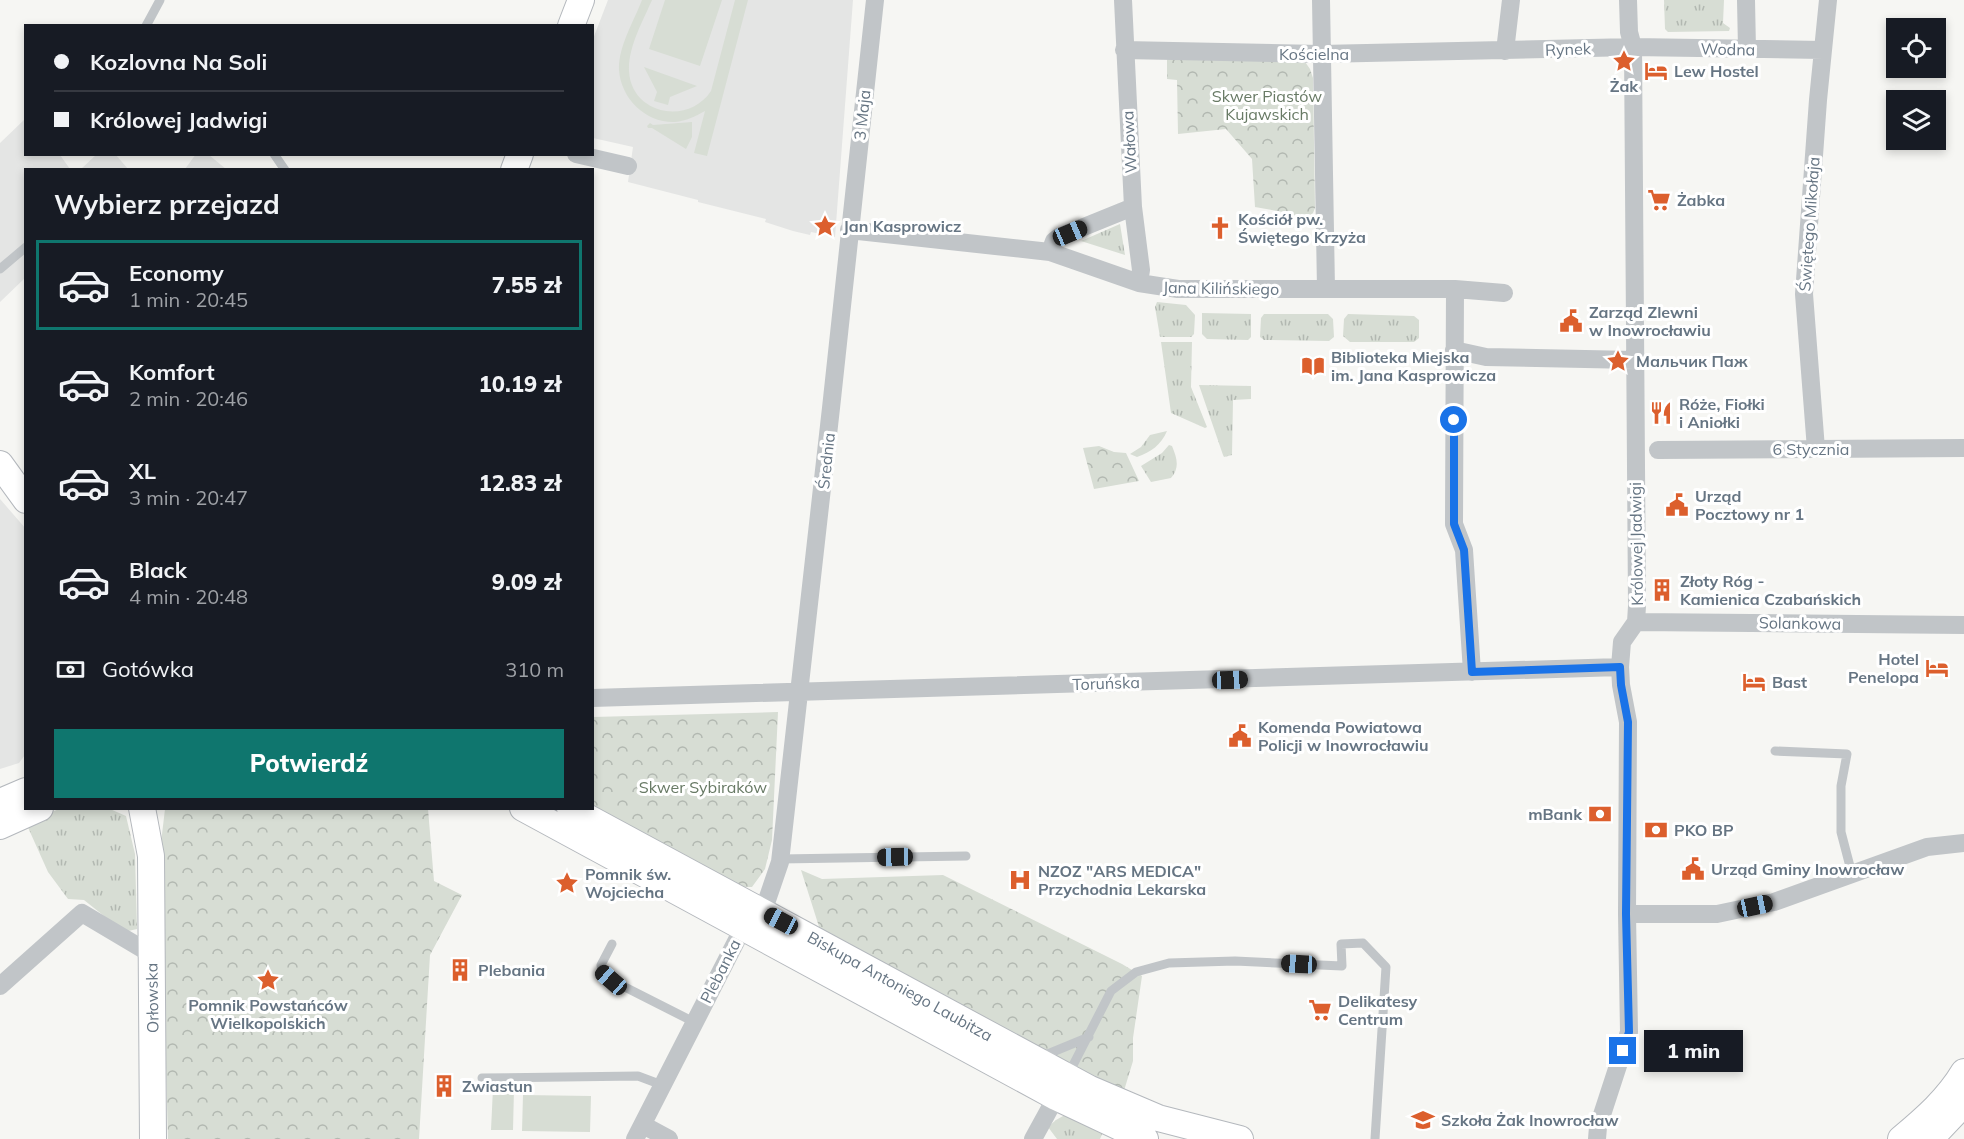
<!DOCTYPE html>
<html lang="pl">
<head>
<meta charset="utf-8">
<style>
	:root { --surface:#171b24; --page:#20242c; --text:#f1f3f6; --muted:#9ea1a6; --line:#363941; --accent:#0f766e }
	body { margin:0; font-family:Mulish,sans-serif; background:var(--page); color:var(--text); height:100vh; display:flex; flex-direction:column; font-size:22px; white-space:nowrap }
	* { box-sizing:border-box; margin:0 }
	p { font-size:20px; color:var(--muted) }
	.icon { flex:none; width:33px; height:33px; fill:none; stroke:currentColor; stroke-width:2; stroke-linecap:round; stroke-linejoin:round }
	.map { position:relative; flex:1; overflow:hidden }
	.panel { position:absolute; left:24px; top:168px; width:570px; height:642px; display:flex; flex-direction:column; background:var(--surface); border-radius:0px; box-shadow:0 3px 9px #0003 }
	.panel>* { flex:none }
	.top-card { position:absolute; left:24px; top:24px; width:570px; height:132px; border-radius:0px; box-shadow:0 3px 9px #0003; display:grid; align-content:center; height:132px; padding:0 30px; background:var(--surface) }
	.fabs { position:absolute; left:1886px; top:18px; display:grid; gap:12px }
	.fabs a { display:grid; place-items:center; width:60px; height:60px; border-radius:0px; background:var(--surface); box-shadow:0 3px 9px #0003; font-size:30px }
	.end { position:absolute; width:27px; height:27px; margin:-14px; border:8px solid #1a73e8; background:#fff; box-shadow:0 0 0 3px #fff }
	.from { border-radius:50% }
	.bubble { position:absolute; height:42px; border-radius:0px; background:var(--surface); box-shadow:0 3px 9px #0003; font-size:20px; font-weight:800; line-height:42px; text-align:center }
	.car { position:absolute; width:18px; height:36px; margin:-18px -9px; border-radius:8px; box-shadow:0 0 4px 2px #0007; background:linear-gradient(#222 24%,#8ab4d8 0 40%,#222 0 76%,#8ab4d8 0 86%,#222 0) }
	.top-card b { display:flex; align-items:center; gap:21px; height:57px; font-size:22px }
	.top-card b+b { border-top:2px solid var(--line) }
	.top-card i { width:15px; height:15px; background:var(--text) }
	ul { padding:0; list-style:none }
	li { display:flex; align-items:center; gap:18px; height:90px; margin:0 12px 9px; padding:0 18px; border:3px solid transparent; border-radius:0px }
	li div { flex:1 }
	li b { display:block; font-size:22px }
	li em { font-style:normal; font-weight:800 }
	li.active { border-color:var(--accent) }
	li>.icon { width:54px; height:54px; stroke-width:1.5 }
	h2 { padding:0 30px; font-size:27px; line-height:72px }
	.pay { display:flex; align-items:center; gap:15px; height:66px; padding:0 30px; font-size:22px }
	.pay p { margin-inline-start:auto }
	.primary-button { display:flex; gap:12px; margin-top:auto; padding:12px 30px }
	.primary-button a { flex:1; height:69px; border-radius:0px; background:var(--accent); color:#fff; font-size:24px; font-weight:800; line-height:69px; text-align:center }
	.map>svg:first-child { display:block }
	.built { fill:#e4e5e4 }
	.grass { fill:url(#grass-tufts) }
	.park { fill:url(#park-crowns) }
	.pitch { fill:#d7ddd4 }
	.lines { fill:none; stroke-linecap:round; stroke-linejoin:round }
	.secondary-casing { stroke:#b4b8bd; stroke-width:28 }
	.lane { stroke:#c1c5c8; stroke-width:9 }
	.street { stroke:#c1c5c8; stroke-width:18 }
	.secondary { stroke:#fff; stroke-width:26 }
	.route { stroke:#1a73e8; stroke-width:8 }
	.labels { text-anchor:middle; stroke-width:6; stroke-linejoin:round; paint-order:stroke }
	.street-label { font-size:16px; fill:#667583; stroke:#fff }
	.poi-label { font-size:16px; font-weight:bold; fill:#667583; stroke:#fff; text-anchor:start }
	.park-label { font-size:16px; fill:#687a65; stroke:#fff }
</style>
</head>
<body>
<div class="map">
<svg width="1964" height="1139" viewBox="0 0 1964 1139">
	<defs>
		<pattern id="grass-tufts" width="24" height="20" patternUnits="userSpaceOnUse" patternTransform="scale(1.5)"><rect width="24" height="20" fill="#d7ddd4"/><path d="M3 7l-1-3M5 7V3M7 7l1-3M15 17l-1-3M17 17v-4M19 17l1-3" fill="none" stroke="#b2b8b1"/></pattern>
		<pattern id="park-crowns" width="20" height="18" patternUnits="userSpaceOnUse" patternTransform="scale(1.5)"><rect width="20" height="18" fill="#d7ddd4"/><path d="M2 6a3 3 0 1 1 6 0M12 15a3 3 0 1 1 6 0" fill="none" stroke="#b2b8b1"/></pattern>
	</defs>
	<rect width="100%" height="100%" fill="#f6f6f3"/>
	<path class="built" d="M608,0H853L835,237L811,232L810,235L793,231L765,222L766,219L698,202V200L628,182L633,147L593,138V39Z
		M25,119L26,154L60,155L70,169L26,170L25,278L0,302V143Z
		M196,154L209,155L226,169H185Z
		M96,155H116L128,169H81Z
		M0,499L26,529L25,755L19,763L0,769Z"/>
	<path class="grass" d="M1664,0H1724L1723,23L1730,28L1729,31L1668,32L1665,29Z
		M1120,224L1125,255L1081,241Z
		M1157,302L1186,305L1195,315L1194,334L1191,337H1160L1155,307Z
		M1202,313L1251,314V337L1248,340L1207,339L1202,334Z
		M1264,314H1328L1333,319L1334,337L1329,341L1264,340L1260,337L1261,318Z
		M1348,314L1414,316L1419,320V338L1414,342H1350L1343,336L1344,319Z
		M1161,342H1192L1191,387L1207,427L1205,428L1171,413Z
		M1199,385L1251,386V399L1233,400L1232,455L1224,457L1223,455Z
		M1167,431C1161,445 1151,452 1137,457L1130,454L1141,447L1150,435Z
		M1169,445L1172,446C1177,458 1180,468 1171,478L1151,482L1141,466L1162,453Z
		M59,809H110L126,816L135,854L137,929L124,932L84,900L68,899L48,872L26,823Z
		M1063,1116H1070L1103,1132L1100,1139H1057L1048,1127L1056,1120Z"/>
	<path class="park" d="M1167,59H1303L1310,69L1313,78L1315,208L1313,213L1304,221L1289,213L1255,207L1252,159L1226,129L1178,134L1177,80L1167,79Z
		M1099,446L1114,452L1126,453L1139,481L1094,489L1083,448Z
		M778,712L772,840L765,869L752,887H738L592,808L593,717Z
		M165,809H428L434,881L462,895L430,955L419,1139H168L160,851Z
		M801,870L822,879L943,875L1122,964L1142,976L1133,1038V1061L1123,1094L821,933Z"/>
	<path class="pitch" d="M642,0H652C643,21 628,47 629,71C631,114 688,126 711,91L735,0H748L707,156L694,153L705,111C696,116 686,121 675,122C646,123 621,99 619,70C618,47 634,21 642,0Z
		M665,0H722L700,66L649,49Z
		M644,67L697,86L670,97L668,105L654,101L657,92Z
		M692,122V137L686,149L652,128H648L647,126L650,123L653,125Z
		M493,1088L514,1089L513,1130H491Z
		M523,1095L591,1096L590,1132L522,1131Z"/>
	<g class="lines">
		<g class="secondary-casing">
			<path id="secondary" d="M571,26L581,0
				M514,170L520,154
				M0,464L26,500
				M0,802L26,791
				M142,808L151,856L153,1139
				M523,808L1056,1097L1145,1139
				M570,808L1090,1089L1158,1118L1240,1139
				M0,826L40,808
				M1901,1139C1925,1119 1948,1099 1964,1072
				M1930,1139L1964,1103"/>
		</g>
		<path class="lane" d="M146,26L160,0
			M274,154L285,170
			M0,269L26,247
			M1775,751L1847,754L1841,786V832L1852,874
			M780,859L966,856
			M612,944L601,965L602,972L611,980L694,1022
			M1038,1058L1089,1037
			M1068,1075L1111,991L1136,972L1169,963L1235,961L1342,966L1341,944L1363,943L1386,967L1375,1139
			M482,1078L638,1076L662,1085"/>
		<path class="street" d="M1123,0L1133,207L1141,270L1139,283
			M1321,0L1326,289
			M1746,0L1747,49
			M1124,50L1321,54L1633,47L1823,50
			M1505,51L1511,0
			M576,154L628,166
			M849,230L1050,252L1139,283L1178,289H1455L1504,293
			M1050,252L1054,241L1059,237L1133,207
			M1455,289L1454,524L1464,550L1472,672
			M1454,350L1486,357L1634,360
			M1816,449L1804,294L1818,100L1828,0
			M1658,450L1964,448
			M1636,622L1964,625
			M592,698L1620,667
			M1627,914H1717L1774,902L1927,847L1964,843
			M0,986L82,913L151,954
			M643,1125L669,1139
			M635,1139L743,928L766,903L780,862L831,408L875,0
			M1033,1139L1056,1097
			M1597,1139L1598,1127L1629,1032L1627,914L1628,722L1621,685L1620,667L1622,642L1636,622L1637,606L1633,47L1629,32L1628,0"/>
		<use href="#secondary" class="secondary"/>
	</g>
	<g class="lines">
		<path class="route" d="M1454,420V524L1464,550L1472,672L1620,667L1621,685L1628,722L1626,914L1629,1032L1623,1051"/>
	</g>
	<defs>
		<g id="sight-bare" transform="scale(1.8)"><path d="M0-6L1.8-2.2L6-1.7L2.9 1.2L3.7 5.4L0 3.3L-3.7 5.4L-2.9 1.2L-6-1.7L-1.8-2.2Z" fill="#dc5f2d" stroke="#fff" stroke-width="2.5" paint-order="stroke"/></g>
		<g id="hotel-bare" transform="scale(1.8)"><path d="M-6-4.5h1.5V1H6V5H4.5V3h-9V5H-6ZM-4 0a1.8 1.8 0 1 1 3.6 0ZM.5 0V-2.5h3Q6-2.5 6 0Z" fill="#dc5f2d" stroke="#fff" stroke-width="2.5" paint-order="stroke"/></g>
		<g id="supermarket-bare" transform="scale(1.8)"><path d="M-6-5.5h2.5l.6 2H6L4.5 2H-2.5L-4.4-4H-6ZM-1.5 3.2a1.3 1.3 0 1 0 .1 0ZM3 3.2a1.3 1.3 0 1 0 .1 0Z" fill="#dc5f2d" stroke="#fff" stroke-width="2.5" paint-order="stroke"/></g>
		<g id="church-bare" transform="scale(1.8)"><path d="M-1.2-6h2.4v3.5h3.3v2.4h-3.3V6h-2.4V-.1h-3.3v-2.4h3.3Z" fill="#dc5f2d" stroke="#fff" stroke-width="2.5" paint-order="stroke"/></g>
		<g id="civic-bare" transform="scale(1.8)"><path d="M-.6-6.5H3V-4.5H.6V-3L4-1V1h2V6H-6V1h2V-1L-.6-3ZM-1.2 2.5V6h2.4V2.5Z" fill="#dc5f2d" stroke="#fff" stroke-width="2.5" paint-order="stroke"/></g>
		<g id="library-bare" transform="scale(1.8)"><path d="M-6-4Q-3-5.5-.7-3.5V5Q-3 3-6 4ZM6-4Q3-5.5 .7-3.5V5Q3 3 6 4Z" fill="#dc5f2d" stroke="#fff" stroke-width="2.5" paint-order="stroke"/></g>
		<g id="restaurant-bare" transform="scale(1.8)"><path d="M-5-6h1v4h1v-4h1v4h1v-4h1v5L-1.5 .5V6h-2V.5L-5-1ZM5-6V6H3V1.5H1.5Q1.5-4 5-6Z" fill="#dc5f2d" stroke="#fff" stroke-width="2.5" paint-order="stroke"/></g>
		<g id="building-bare" transform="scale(1.8)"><path d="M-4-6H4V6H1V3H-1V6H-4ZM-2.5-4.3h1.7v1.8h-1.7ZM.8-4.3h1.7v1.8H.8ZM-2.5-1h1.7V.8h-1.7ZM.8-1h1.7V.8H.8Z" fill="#dc5f2d" stroke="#fff" stroke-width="2.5" paint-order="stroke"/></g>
		<g id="bank-bare" transform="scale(1.8)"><path d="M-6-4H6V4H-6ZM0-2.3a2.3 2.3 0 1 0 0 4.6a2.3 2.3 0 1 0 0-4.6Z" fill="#dc5f2d" stroke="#fff" stroke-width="2.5" paint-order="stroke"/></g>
		<g id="hospital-bare" transform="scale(1.8)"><path d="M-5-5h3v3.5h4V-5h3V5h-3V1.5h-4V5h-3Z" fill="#dc5f2d" stroke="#fff" stroke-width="2.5" paint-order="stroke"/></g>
		<g id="school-bare" transform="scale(1.8)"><path d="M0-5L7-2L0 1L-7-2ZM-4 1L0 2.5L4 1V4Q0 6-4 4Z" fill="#dc5f2d" stroke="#fff" stroke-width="2.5" paint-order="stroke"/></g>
	</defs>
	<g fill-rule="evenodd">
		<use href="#sight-bare" x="1624" y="61"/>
		<use href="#hotel-bare" x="1656" y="71"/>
		<use href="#supermarket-bare" x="1659" y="200"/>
		<use href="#sight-bare" x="825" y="226"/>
		<use href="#church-bare" x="1220" y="228"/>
		<use href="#civic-bare" x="1571" y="321"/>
		<use href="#sight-bare" x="1618" y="361"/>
		<use href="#library-bare" x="1313" y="366"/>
		<use href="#restaurant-bare" x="1661" y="413"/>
		<use href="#civic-bare" x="1677" y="505"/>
		<use href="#building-bare" x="1662" y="590"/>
		<use href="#hotel-bare" x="1937" y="668"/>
		<use href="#hotel-bare" x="1754" y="682"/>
		<use href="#civic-bare" x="1240" y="736"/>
		<use href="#bank-bare" x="1600" y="814"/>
		<use href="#bank-bare" x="1656" y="830"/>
		<use href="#civic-bare" x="1693" y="869"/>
		<use href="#hospital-bare" x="1020" y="880"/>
		<use href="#sight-bare" x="567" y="883"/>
		<use href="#building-bare" x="460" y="970"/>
		<use href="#sight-bare" x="268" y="980"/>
		<use href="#supermarket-bare" x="1320" y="1010"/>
		<use href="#building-bare" x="444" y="1086"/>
		<use href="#school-bare" x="1423" y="1120"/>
	</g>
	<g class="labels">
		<g class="street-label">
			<text transform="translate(1568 49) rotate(-2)" y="6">Rynek</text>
			<text transform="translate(1728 49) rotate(1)" y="6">Wodna</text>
			<text x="1314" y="60">Kościelna</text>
			<text transform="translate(862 115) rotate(-84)" y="6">3 Maja</text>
			<text transform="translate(1129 142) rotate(-93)" y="6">Wałowa</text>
			<text transform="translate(1809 224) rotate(-86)" y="6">Świętego Mikołaja</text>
			<text transform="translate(1221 288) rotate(1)" y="6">Jana Kilińskiego</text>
			<text x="1811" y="455">6 Stycznia</text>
			<text transform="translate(826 461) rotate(-84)" y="6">Średnia</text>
			<text transform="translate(1636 544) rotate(-91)" y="6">Królowej Jadwigi</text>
			<text transform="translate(1800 623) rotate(1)" y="6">Solankowa</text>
			<text transform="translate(1106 683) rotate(-2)" y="6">Toruńska</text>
			<text transform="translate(720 971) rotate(-63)" y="6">Plebanka</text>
			<text transform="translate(900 986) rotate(29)" y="6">Biskupa Antoniego Laubitza</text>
			<text transform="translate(152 998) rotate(-91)" y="6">Orłowska</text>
		</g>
		<g class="poi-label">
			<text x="1674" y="77">Lew Hostel</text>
			<text x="1624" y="92" text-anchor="middle">Żak</text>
			<text x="1677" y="206">Żabka</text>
			<text x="1238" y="225">Kościół pw.<tspan x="1238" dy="18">Świętego Krzyża</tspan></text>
			<text x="843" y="232">Jan Kasprowicz</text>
			<text x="1589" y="318">Zarząd Zlewni<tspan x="1589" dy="18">w Inowrocławiu</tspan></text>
			<text x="1331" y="363">Biblioteka Miejska<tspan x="1331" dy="18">im. Jana Kasprowicza</tspan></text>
			<text x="1636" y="367">Мальчик Паж</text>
			<text x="1679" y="410">Róże, Fiołki<tspan x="1679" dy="18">i Aniołki</tspan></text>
			<text x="1695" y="502">Urząd<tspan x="1695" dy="18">Pocztowy nr 1</tspan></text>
			<text x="1680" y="587">Złoty Róg -<tspan x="1680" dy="18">Kamienica Czabańskich</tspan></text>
			<text x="1919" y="665" text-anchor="end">Hotel<tspan x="1919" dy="18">Penelopa</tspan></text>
			<text x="1772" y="688">Bast</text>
			<text x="1258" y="733">Komenda Powiatowa<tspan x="1258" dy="18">Policji w Inowrocławiu</tspan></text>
			<text x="1582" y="820" text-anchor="end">mBank</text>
			<text x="1674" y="836">PKO BP</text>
			<text x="1711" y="875">Urząd Gminy Inowrocław</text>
			<text x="1038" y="877">NZOZ "ARS MEDICA"<tspan x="1038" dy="18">Przychodnia Lekarska</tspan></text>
			<text x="585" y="880">Pomnik św.<tspan x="585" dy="18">Wojciecha</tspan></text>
			<text x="478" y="976">Plebania</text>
			<text x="1338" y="1007">Delikatesy<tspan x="1338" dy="18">Centrum</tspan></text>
			<text x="268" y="1011" text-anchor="middle">Pomnik Powstańców<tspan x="268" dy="18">Wielkopolskich</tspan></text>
			<text x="462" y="1092">Zwiastun</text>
			<text x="1441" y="1126">Szkoła Żak Inowrocław</text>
		</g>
		<g class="park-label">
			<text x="1267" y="102">Skwer Piastów<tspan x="1267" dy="18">Kujawskich</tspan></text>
			<text x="703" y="793">Skwer Sybiraków</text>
		</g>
	</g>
</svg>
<div class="fabs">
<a><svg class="icon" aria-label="locate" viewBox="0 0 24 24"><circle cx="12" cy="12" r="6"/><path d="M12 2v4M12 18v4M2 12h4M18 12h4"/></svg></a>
<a><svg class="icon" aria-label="layers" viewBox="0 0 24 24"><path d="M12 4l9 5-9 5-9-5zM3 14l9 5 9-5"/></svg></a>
</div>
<i class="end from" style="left:1454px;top:420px"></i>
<i class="end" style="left:1623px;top:1051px"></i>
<div class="bubble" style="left:1644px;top:1030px;width:99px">1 min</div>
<i class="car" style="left:1070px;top:233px;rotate:67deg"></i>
<i class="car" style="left:1230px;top:680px;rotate:88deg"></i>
<i class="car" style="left:895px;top:857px;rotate:269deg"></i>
<i class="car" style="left:1755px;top:906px;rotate:78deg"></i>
<i class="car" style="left:781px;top:921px;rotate:298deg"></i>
<i class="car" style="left:1299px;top:964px;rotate:273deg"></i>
<i class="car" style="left:611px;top:980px;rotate:311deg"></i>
<div class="top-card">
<b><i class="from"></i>Kozlovna Na Soli</b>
<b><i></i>Królowej Jadwigi</b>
</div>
<section class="panel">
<h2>Wybierz przejazd</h2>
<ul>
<li class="active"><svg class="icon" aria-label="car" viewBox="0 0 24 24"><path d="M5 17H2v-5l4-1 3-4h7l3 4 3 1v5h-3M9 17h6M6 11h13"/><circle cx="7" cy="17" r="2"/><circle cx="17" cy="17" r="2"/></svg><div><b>Economy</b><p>1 min · 20:45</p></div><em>7.55 zł</em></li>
<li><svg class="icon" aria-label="car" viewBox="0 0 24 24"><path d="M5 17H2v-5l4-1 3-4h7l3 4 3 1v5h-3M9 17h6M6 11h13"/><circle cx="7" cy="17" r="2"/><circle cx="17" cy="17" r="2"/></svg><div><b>Komfort</b><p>2 min · 20:46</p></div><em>10.19 zł</em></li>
<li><svg class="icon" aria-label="car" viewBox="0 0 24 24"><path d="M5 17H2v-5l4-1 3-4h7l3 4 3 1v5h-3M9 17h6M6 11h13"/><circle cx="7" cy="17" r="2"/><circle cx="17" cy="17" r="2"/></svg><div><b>XL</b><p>3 min · 20:47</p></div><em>12.83 zł</em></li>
<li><svg class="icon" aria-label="car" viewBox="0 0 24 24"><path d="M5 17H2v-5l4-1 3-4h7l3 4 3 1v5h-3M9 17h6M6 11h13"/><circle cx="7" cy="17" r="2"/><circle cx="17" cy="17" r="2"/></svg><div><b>Black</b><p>4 min · 20:48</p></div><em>9.09 zł</em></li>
</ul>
<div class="pay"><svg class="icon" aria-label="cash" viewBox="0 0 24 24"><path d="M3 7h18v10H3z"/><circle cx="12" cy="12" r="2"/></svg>Gotówka<p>310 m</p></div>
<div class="primary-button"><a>Potwierdź</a></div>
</section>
</div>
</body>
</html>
